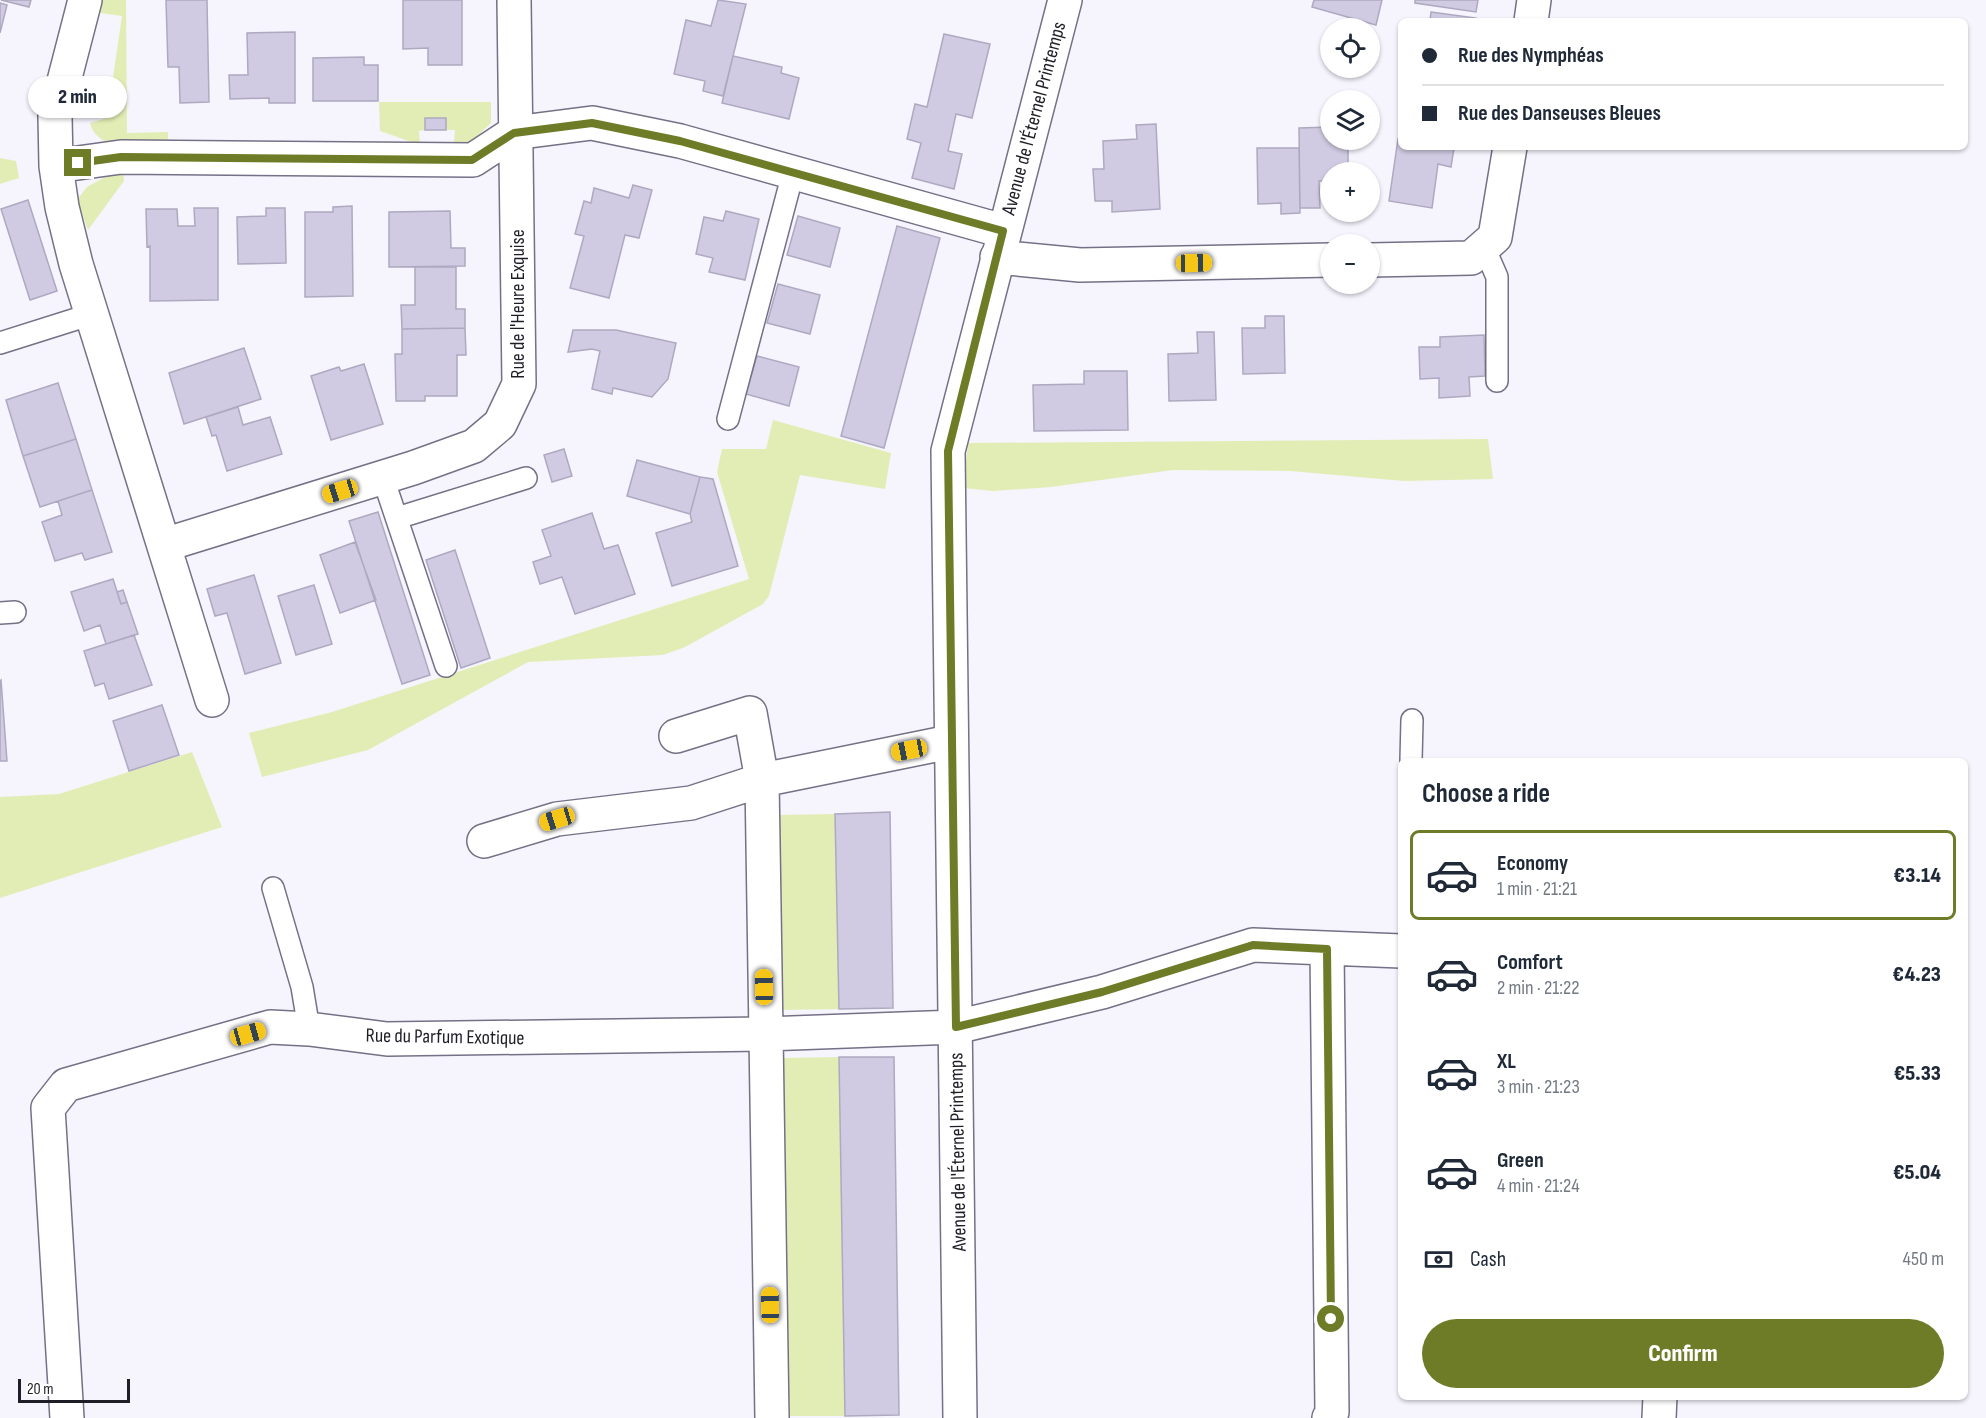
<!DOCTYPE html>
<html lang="en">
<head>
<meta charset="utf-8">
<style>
	:root { --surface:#fff; --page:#f6f6f7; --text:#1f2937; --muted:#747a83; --line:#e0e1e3; --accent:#6e7b27 }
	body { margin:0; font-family:"Sofia Sans Condensed",sans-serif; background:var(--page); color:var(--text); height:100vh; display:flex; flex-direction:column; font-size:22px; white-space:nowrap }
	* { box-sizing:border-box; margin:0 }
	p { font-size:20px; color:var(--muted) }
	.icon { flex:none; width:33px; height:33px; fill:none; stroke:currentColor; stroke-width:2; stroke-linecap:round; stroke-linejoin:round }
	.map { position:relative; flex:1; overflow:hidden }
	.drawer { position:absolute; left:1398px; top:758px; width:570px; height:642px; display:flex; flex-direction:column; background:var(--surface); border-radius:9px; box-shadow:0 2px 4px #0004 }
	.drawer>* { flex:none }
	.banner { position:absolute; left:1398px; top:18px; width:570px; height:132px; border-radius:9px; box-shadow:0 2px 4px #0004; display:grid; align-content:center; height:132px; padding:0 24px; background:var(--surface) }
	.tools { position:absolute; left:1320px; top:18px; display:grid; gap:12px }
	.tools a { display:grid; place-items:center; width:60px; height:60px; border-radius:50%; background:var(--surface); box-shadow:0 2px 4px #0004; font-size:30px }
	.scale { position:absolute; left:18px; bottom:15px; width:112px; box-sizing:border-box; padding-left:6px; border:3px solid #1f1d25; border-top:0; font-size:16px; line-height:21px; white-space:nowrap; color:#1f1d25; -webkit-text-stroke:4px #fff; paint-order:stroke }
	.end { position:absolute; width:27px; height:27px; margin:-14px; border:8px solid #6e7b27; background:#fff; box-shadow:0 0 0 3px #fff }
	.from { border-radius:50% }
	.bubble { position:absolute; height:42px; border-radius:21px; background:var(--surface); box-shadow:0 2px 4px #0004; font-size:20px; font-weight:800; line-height:42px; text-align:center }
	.car { position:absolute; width:18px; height:36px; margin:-18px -9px; border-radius:8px; box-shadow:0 0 4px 2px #0007; background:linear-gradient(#f5c518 24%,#345 0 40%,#f5c518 0 76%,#345 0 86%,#f5c518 0) }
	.banner b { display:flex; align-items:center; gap:21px; height:57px; font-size:22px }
	.banner b+b { border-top:2px solid var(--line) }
	.banner i { width:15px; height:15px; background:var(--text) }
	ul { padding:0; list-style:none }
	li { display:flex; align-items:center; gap:18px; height:90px; margin:0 12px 9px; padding:0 12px; border:3px solid transparent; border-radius:9px }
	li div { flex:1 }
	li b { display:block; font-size:22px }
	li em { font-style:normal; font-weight:800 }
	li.current { border-color:var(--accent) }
	li>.icon { width:54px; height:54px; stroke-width:1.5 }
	h2 { padding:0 24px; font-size:27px; line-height:72px }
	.pay { display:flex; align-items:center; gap:15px; height:66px; padding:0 24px; font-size:22px }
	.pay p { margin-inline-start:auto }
	.button { display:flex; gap:12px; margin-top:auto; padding:12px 24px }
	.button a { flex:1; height:69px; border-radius:36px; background:var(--accent); color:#fff; font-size:24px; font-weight:800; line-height:69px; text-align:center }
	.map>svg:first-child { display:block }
	.green { fill:#e2edb5 }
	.building { fill:#d0cae2; stroke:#aea9c0; stroke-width:1.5 }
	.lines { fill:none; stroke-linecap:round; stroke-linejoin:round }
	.service-casing { stroke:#757086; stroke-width:24 }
	.minor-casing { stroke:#757086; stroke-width:36 }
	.service { stroke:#fff; stroke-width:21 }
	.minor { stroke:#fff; stroke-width:33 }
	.route { stroke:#6e7b27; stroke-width:8 }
	.labels { text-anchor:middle; stroke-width:4.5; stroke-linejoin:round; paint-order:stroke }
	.street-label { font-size:20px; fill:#1f1d25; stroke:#fff }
</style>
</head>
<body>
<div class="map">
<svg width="1986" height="1418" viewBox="0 0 1986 1418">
	<rect width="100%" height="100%" fill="#f6f4fd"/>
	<path class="green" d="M96,0H126L127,133L168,132V146C144,146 98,154 90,123L107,118L122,16L94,12Z
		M379,102H491V123L471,142H454L455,130H446V118H425V130L419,131L420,145L380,131Z
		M0,158L16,161L19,178L0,184Z
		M123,167L124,181L88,230L77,200L87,187Z
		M773,420L891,453L885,489L800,475L769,596L763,604L685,647L663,655L528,662L368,750L262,777L249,733L332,712L749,579L717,472L722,449H766Z
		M1488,439L1493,479L1404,481L1290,471L1173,470L1051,487L993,491L963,488L968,443Z
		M192,752L222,827L0,898V797L59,794Z
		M835,814L839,1009L782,1010L778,815Z
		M839,1057L845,1416H788L783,1058Z"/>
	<path class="building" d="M1,0H31L29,7Z
		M166,0H207L209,102L180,103L179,67H168Z
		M403,0H462V65H428V48L403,49Z
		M718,0L746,4L723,96L703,91L705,81L674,74L686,20L711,26Z
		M1314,0H1382L1376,25L1312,7Z
		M1415,0H1478L1476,12L1415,3Z
		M0,3L7,5L0,33Z
		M1431,12L1476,18L1475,21H1430Z
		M295,32V103H269V98L230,99L229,75H248L247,33Z
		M944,34L990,44L972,118L956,114L948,151L962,154L954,189L912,178L921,143L907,139L915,104L927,107Z
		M733,56L782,67L781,73L799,78L789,119L722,103Z
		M364,57V65H378V101H313V58Z
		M425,118H446V130H425Z
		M1156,124L1160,209L1112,212V201H1095L1093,169H1104L1103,141L1137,139L1136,125Z
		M1330,127V140H1348V172H1330V181H1319L1320,208H1300L1299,128Z
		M1398,139L1401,140V147L1454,148L1451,167L1438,164L1432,208L1389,201Z
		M1257,148H1299L1300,213L1281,214V203L1258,204Z
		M633,185L652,190L639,238L625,235L609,298L570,288L584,236L575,234L584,201L591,203L594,188L629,198Z
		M28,200L57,291L30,300L1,209Z
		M352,206L353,296L305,297V212H333V207Z
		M194,208H218V300L150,301V246L147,247L146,209H177L178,226H195Z
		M266,208H285L286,263L238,264L237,217L266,216Z
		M450,211L451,248H465V266L389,267V212Z
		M726,211L759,219L745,280L709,272L713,258L696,254L704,217L723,221Z
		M798,216L840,228L830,267L787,255Z
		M897,226L940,238L884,448L841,436Z
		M415,267H456V309H465V328L402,329L401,305H415Z
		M778,284L820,295L810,334L767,323Z
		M1265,316H1284L1285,373L1243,374L1242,328H1265Z
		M465,328L466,355H457V396H425V401H396L395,354H402V329Z
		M573,330H616L676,343L668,379L652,397L613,388L612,394L592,389L600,351L592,349L568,352Z
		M1197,332H1214L1216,400L1169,401L1168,354L1198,353Z
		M1484,335L1485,376L1469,377L1470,396L1439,398V378L1420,379L1419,347H1440V337Z
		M244,348L261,399L184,424L169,373Z
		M757,356L799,367L789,406L746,394Z
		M364,364L383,424L331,440L311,376L339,367L341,371Z
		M1084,371H1127L1128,430L1034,431L1033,385L1084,384Z
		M58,383L76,439L23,456L6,400Z
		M238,407L243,425L270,417L282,454L227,471L216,435L212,436L206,417Z
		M76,439L92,490L40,507L23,456Z
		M564,449L572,476L552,482L544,455Z
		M637,460L700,477L690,514L627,496Z
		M700,477L713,479L738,566L672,586L656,533L692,522L690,514Z
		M92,490L112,552L85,560L82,553L55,561L42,522L62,515L58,501Z
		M378,512L430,675L402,684L349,521Z
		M592,513L604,549L618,545L635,594L575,614L562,577L540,584L533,562L551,556L542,530Z
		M355,542L376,600L340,613L320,555Z
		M455,550L490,658L461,668L426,560Z
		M254,575L281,663L245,674L227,613L215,616L207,589Z
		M113,579L121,604L127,602L138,634L106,644L100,625L84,631L71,592Z
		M314,585L332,644L296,655L278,596Z
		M123,590L127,602L121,604L117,592Z
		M134,635L152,685L109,699L104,683L95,686L84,651Z
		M1,680L7,761H0V681Z
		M162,705L179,755L129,771L113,721Z
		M890,812L893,1008L839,1009L835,814Z
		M839,1057H894L899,1415L845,1416Z"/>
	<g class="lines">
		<g class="service-casing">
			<path id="service" d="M1484,247L1497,277V381
				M0,343L92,314
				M728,419L793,173
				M383,478L446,666
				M397,518L526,478
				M0,613L15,612
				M1411,760L1412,720
				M273,888L302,987L309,1029"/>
		</g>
		<g class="minor-casing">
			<path id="minor" d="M85,0L55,116L56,166L121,157L473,160L514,133L592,123L680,141L1003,231
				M1531,21L1534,0
				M56,166L62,207L76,264L212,700
				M997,257L1080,265L1330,260
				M1370,260L1471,258L1495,237L1510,147
				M164,545L413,468L474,446L500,424L519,384L514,0
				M484,841L557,819L691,803L762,780L750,713L676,736
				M1327,949L1332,1412L1329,1418
				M67,1418L48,1108L66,1085L270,1027L309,1029L387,1039L765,1034L956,1027L1102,992L1253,945L1401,951
				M772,1418L762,780L950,742
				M960,1418L948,451L1065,0
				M1659,1418L1660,1396"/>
		</g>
		<use href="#service" class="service"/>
		<use href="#minor" class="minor"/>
	</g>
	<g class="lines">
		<path class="route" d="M78,163L121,157L472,160L514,133L592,123L680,141L1003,231L948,451L956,1027L1102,992L1253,945L1327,949L1331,1319"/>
	</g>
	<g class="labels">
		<g class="street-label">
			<text transform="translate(1033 118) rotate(-75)" y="7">Avenue de l'Éternel Printemps</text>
			<text transform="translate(517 304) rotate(-90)" y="7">Rue de l'Heure Exquise</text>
			<text transform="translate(445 1036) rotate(1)" y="7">Rue du Parfum Exotique</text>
			<text transform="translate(957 1152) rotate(-91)" y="7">Avenue de l'Éternel Printemps</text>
		</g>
	</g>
</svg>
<div class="tools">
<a><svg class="icon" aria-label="locate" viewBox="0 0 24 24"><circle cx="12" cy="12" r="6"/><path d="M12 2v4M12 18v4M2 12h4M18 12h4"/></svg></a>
<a><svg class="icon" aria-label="layers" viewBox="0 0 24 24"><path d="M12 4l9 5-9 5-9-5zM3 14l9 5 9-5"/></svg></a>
<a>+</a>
<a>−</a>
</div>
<div class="scale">20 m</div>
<i class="end from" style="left:1331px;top:1319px"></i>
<i class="end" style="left:78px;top:163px"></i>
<div class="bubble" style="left:28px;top:76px;width:99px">2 min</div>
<i class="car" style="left:1194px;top:263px;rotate:89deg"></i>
<i class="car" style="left:340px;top:491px;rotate:253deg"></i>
<i class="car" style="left:909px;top:750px;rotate:259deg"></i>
<i class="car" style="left:557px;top:819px;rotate:253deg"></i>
<i class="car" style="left:764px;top:987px;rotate:359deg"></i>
<i class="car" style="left:248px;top:1034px;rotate:74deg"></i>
<i class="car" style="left:770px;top:1305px;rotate:359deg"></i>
<div class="banner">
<b><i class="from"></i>Rue des Nymphéas</b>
<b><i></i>Rue des Danseuses Bleues</b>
</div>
<section class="drawer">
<h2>Choose a ride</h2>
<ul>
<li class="current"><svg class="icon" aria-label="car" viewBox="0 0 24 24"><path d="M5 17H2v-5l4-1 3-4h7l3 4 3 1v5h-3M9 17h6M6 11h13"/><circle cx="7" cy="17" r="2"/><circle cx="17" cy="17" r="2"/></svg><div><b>Economy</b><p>1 min · 21:21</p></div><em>€3.14</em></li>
<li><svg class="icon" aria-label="car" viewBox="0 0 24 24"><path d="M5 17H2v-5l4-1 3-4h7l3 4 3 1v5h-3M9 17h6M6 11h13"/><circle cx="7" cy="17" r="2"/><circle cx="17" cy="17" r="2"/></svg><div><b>Comfort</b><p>2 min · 21:22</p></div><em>€4.23</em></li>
<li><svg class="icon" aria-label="car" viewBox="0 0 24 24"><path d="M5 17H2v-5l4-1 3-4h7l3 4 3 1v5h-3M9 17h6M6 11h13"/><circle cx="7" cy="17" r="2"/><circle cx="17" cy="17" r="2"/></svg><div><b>XL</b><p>3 min · 21:23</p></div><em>€5.33</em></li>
<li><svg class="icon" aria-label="car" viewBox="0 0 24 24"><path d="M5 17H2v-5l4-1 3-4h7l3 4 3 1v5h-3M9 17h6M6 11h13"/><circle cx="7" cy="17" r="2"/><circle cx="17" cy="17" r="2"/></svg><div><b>Green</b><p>4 min · 21:24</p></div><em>€5.04</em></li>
</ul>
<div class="pay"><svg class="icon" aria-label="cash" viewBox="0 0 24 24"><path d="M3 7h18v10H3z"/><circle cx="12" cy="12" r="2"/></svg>Cash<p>450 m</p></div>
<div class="button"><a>Confirm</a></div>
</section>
</div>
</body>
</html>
